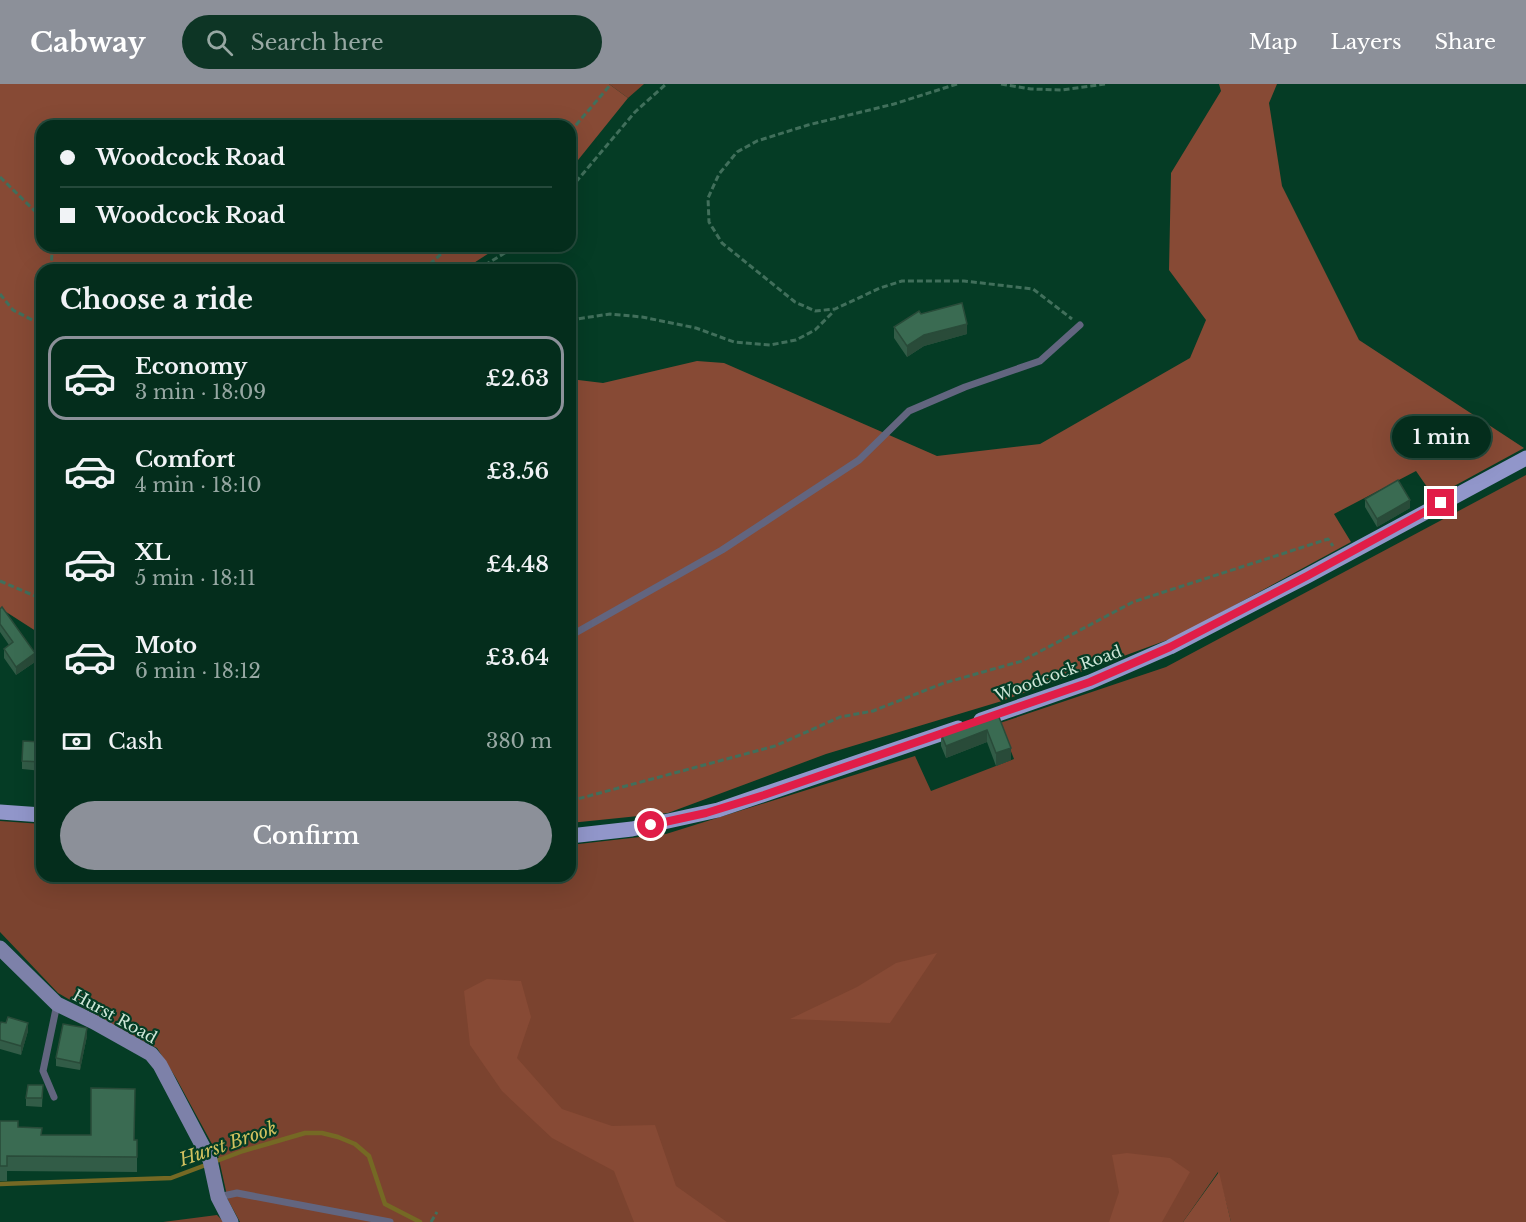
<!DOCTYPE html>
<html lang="en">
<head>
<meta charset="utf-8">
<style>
	:root { --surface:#042d1c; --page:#0d3525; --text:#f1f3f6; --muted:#97a8a3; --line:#25493b; --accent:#8c9099 }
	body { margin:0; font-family:"Libre Baskerville",serif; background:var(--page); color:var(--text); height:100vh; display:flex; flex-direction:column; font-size:22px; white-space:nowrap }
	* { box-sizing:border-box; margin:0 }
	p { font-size:20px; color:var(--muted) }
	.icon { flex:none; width:33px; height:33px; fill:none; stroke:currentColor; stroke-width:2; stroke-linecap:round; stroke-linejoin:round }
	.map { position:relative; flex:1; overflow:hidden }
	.panel { position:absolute; left:36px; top:180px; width:540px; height:618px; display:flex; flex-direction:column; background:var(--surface); border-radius:18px; box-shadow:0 6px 24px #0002,0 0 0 2px var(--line) }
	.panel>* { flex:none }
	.banner { position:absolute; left:36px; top:36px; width:540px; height:132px; border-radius:18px; box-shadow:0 6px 24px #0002,0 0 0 2px var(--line); display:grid; align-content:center; height:132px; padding:0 24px; background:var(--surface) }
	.end { position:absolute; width:27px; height:27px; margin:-14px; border:8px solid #e11d48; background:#fff; box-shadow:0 0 0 3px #fff }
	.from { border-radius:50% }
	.bubble { position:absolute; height:42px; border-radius:21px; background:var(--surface); box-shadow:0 6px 24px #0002,0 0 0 2px var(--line); font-size:20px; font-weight:600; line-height:42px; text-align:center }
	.banner b { display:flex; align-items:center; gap:21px; height:57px; font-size:22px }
	.banner b+b { border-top:2px solid var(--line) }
	.banner i { width:15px; height:15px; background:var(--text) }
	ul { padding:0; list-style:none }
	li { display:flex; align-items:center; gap:18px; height:84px; margin:0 12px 9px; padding:0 12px; border:3px solid transparent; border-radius:18px }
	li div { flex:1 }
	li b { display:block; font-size:22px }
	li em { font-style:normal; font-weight:600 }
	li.on { border-color:var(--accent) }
	li>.icon { width:54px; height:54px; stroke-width:1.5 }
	h2 { padding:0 24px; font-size:27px; line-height:72px }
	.pay { display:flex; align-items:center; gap:15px; height:66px; padding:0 24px; font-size:22px }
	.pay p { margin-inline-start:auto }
	.action { display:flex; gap:12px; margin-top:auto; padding:12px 24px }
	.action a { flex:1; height:69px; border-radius:36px; background:var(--accent); color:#fff; font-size:24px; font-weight:600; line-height:69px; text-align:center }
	header { display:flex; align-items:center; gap:36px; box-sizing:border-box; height:84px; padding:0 30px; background:var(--accent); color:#fff }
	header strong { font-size:28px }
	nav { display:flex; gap:33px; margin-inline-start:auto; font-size:21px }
	.search { width:420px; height:54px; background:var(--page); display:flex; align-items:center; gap:15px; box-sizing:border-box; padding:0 21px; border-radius:33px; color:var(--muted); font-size:22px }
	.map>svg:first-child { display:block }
	.green { fill:#7b432f }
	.forest { fill:#874a35 }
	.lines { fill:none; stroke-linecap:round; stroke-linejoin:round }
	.stream { stroke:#756924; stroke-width:4.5 }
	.path { stroke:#416f5b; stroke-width:3; stroke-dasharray:6 3; stroke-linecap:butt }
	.lane { stroke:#62657f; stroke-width:7 }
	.secondary { stroke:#7d81a9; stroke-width:15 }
	.primary { stroke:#9196ca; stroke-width:15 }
	.wall { fill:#325c47 }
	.shaded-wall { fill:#294b39 }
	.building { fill:#3a6b52; stroke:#294b39; stroke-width:1.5 }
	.route { stroke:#e11d48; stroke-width:8 }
	.labels { text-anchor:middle; stroke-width:4.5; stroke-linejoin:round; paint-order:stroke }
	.street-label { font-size:16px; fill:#cee7d8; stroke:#053c25 }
	.water-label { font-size:18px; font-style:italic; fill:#d1c15f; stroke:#053c25 }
</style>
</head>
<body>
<header>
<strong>Cabway</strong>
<div class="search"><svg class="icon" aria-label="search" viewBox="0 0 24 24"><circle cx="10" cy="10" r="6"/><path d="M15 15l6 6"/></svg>Search here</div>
<nav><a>Map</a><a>Layers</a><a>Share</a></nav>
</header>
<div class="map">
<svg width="1526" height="1138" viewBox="0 0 1526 1138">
	<rect width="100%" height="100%" fill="#053c25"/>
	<path class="green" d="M609,0H644L628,14Z
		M1526,391V1138H1231L1218,1088L1183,1138H240L228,1116L218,1071L176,994L157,964L131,951L58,909L0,848V737L42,740V792H570V761L666,750L915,672L931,707L1014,675L1000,639L1166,583Z
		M217,1131L224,1138H163Z"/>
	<path class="forest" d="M0,0H609L628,14L570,86V42H42V162H500L463,186H42V551L0,524Z
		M1219,0H1277L1269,19L1282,102L1359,256L1524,364L1434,413L1416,387L1334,430L1351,458L1178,552L1002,617L826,670L668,729L570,739V295L603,299L697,277L724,279L937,372L1040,360L1190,274L1206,236L1169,186L1171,89L1221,7Z
		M937,869L890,939L790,935L857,903L896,879Z
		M487,895L521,897L531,933L517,974L562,1025L612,1042L655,1041L676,1102L727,1138H634L614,1087L552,1054L502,1007L470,961L464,907Z
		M1127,1069L1170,1074L1190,1088L1162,1138H1109L1119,1108L1112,1071Z
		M1219,1088L1231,1138H1183Z"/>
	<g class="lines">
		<path class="stream" d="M0,1100L171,1094L243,1067L305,1049H322L338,1053L355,1060L369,1072L385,1120L420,1138"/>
		<path class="path" d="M957,0L894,20L808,41L757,57L737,68L719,90L708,114L709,138L722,159L795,218L815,227L835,225L880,204L902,197H964L1033,205L1072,235
			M1001,0L1031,5L1062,6L1105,0
			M570,48L611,0
			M0,93L40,132L42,139
			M570,105L635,28L666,0
			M50,162L52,169L51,186
			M423,186L450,162
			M477,186L516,162
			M0,210L13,226L42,241
			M570,236L610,230L642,233L696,244L734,258L770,261L796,256L815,246L834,227
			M40,240L42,231
			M0,497L42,515
			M570,717L775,662L840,633L873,627L944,599L1022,577L1133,518L1328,455L1333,462
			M431,1138L437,1128"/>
		<path class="lane" d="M570,552L722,466L859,376L909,327L965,303L1040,277L1080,241
			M54,1013L43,987L57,920
			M218,1113L237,1109L390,1138"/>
		<path class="secondary" d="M0,864L57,920L94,938L151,970L160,981L210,1076L218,1113L231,1138"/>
		<path class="primary" d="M981,636L1090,598L1170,563L1307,492L1526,374
			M0,728L42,731
			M570,752L632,745L718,726L958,644"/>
	</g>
	<path class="wall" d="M921,230L967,250L924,262L907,273L894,254V243Z
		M1365,415L1410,424L1377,443L1365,423Z
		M0,525L35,578L16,591L4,574V565L9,561L0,548Z
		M997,628L1011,676L996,682L987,658L946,674L941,662V650Z
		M42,658V687L22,685V677Z
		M0,941L28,947L21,971L0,965Z
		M87,952L80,986L56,982V974Z
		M43,1001L42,1023L26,1022V1014Z
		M0,1037L42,1051L137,1056V1088L7,1087V1097H0Z"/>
	<path class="shaded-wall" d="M967,240V250L924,262L907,273V262L924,251Z
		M1410,416V424L1377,443V435Z
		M35,569V578L16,591V583Z
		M987,646V658L946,674V662Z
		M1011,664V676L996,682V669Z
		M28,939V947L21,971V962Z
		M87,944V952L80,986V979Z"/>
	<path class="building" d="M962,219L967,240L924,251L907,262L894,243L919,227L921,230Z
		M1398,396L1410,416L1377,435L1365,415Z
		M2,523L35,569L16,583L4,565L13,558L0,540V525Z
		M997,628L1011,664L996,669L987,646L946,662L941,650Z
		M23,657L42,658V678L22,677Z
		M8,933L28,939L21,962L0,956V941L1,938L6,939Z
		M63,940L87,944L80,979L56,974Z
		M28,1001H43L42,1014H26Z
		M91,1004L135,1005L134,1056H137V1073L7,1072V1082H0V1037H18V1043L42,1044L41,1051H91Z"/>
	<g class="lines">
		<path class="route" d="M651,741L706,729L764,711L1090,598L1170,563L1307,492L1441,419"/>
	</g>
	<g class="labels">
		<g class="street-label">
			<text transform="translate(1058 589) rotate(-20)" y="6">Woodcock Road</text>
			<text transform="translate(115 932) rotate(29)" y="6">Hurst Road</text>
		</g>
		<g class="water-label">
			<text transform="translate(228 1060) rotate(-19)" y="6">Hurst Brook</text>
		</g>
	</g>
</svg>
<i class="end from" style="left:651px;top:741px"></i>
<i class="end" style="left:1441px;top:419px"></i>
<div class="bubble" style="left:1392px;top:332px;width:99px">1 min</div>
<div class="banner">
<b><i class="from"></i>Woodcock Road</b>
<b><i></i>Woodcock Road</b>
</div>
<section class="panel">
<h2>Choose a ride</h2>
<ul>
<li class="on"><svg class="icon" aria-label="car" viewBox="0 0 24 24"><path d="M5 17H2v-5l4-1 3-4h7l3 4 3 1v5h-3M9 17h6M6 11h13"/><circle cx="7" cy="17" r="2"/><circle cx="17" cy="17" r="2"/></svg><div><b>Economy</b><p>3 min · 18:09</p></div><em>£2.63</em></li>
<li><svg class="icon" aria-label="car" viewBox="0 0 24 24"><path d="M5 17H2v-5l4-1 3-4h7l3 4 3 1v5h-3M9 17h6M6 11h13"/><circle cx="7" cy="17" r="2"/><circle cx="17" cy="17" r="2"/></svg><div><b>Comfort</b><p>4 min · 18:10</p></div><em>£3.56</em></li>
<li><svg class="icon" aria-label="car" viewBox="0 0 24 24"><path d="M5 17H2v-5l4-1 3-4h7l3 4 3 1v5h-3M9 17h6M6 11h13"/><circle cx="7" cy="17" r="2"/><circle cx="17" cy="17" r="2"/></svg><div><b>XL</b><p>5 min · 18:11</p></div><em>£4.48</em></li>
<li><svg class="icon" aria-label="car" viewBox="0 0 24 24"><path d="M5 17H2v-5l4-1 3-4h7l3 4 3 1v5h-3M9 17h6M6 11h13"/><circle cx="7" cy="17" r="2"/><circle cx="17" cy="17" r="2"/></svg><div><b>Moto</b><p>6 min · 18:12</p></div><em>£3.64</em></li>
</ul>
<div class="pay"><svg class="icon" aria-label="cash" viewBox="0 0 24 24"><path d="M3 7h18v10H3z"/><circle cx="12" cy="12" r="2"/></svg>Cash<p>380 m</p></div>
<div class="action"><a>Confirm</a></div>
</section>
</div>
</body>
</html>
